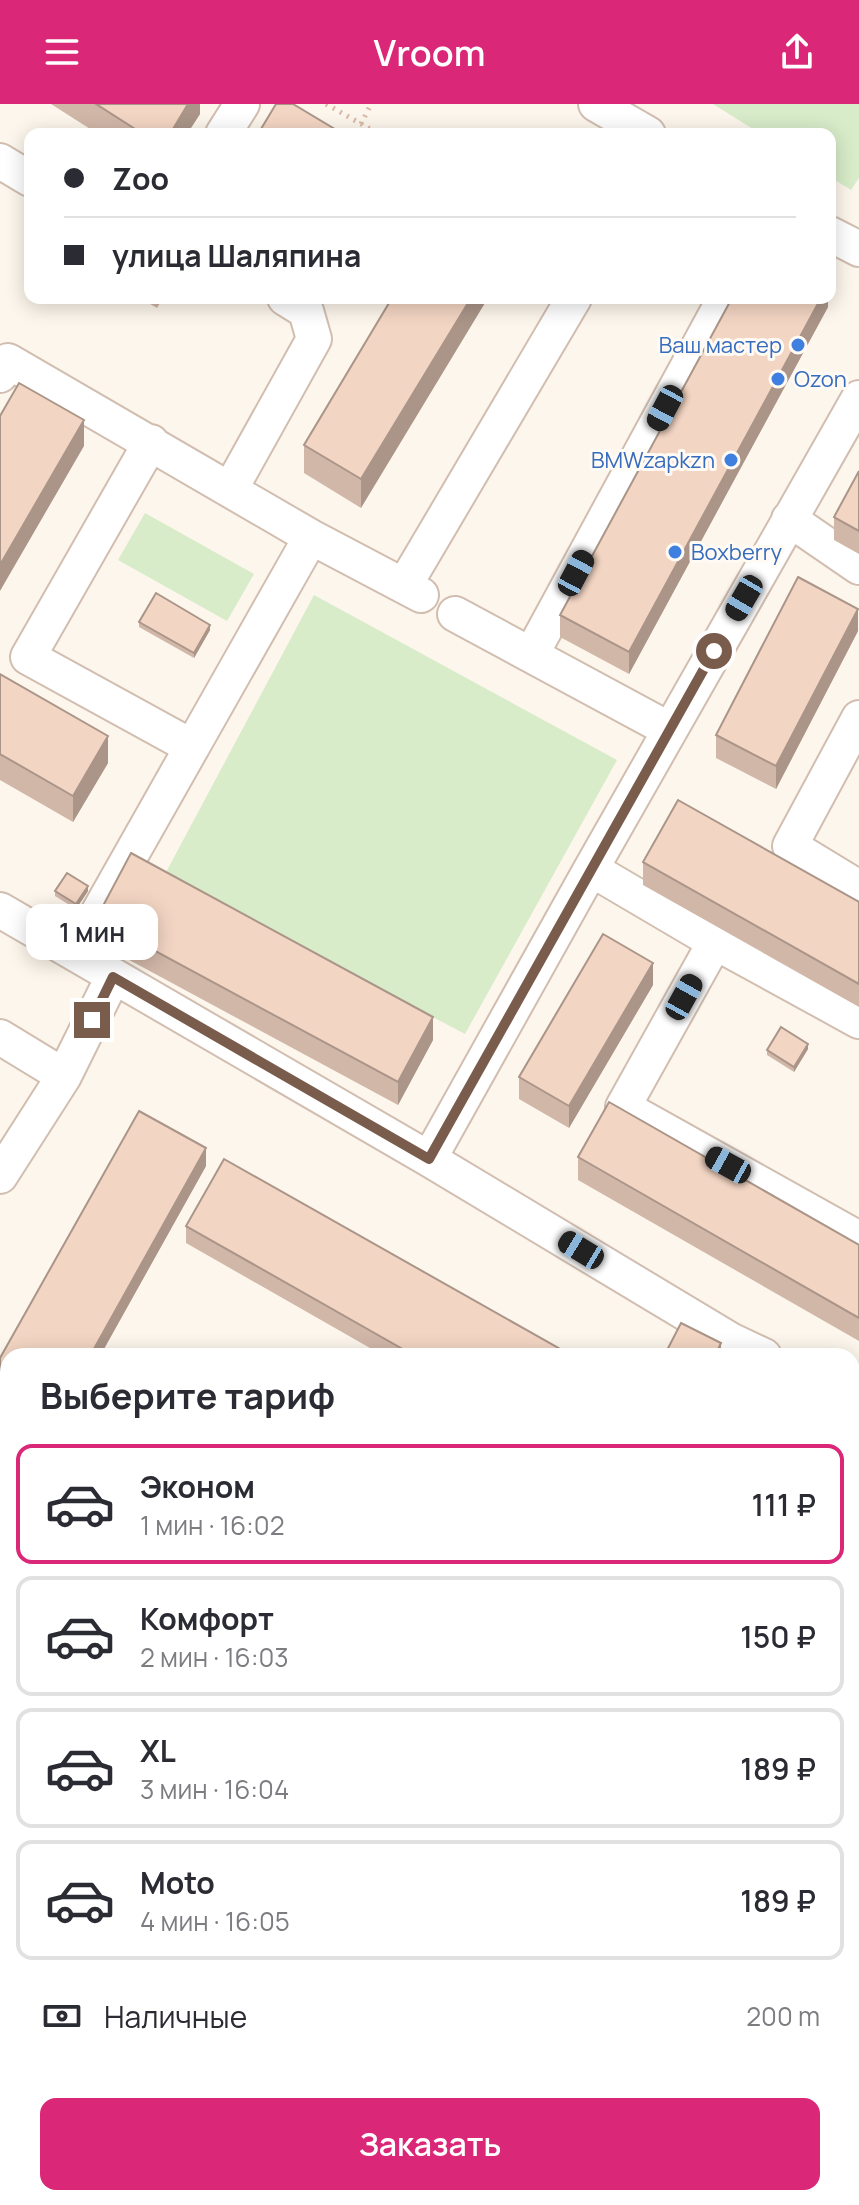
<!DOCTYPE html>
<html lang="ru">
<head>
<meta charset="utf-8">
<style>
	:root { --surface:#fff; --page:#f2f2f3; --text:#2b2b33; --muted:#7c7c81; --line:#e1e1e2; --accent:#db2777 }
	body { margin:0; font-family:Manrope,sans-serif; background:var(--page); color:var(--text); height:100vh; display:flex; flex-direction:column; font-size:30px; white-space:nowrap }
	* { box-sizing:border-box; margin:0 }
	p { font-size:26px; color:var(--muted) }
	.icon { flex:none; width:44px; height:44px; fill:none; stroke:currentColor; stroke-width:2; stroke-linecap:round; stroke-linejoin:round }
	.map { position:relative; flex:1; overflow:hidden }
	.drawer { position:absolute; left:0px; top:1244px; width:860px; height:858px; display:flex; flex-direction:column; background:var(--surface); border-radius:24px 24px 0 0; box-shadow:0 4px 20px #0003 }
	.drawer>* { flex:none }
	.guide { position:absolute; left:24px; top:24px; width:812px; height:176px; border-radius:16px; box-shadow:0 4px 20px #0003; display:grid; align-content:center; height:176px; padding:0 40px; background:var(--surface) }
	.end { position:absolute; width:36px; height:36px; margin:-18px; border:10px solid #7a5c4d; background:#fff; box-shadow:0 0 0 4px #fff }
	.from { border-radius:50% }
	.bubble { position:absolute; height:56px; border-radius:16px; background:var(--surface); box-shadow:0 4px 20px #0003; font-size:26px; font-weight:600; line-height:56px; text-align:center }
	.car { position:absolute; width:24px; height:48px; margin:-24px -12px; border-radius:10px; box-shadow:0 0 6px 2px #0007; background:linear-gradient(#222 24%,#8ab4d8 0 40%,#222 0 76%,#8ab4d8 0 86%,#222 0) }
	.guide b { display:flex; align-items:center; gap:28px; height:76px; font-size:30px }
	.guide b+b { border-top:2px solid var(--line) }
	.guide i { width:20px; height:20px; background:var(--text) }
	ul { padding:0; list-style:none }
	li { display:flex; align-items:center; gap:24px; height:120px; margin:0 16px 12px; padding:0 24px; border:4px solid var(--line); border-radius:16px }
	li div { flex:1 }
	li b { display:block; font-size:30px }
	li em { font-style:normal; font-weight:600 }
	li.on { border-color:var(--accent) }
	li>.icon { width:72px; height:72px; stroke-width:1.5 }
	h2 { padding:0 40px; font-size:36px; line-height:96px }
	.pay { display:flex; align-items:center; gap:20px; height:88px; padding:0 40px; font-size:30px }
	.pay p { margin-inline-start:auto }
	.primary-button { display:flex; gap:16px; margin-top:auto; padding:16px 40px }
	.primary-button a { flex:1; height:92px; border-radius:16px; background:var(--accent); color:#fff; font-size:32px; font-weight:600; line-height:92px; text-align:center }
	header { display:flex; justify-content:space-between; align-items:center; height:104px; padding:0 40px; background:var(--accent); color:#fff; font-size:36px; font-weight:600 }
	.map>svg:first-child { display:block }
	.green { fill:#d8ecc9 }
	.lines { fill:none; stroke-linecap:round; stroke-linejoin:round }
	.minor-casing { stroke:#d1beb0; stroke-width:38 }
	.path { stroke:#d9b8a5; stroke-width:5; stroke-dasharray:2 6; stroke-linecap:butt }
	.minor { stroke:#fff; stroke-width:34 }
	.wall { fill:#d1b7a8 }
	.shaded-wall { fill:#aa9588 }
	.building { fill:#f3d5c3; stroke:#aa9588; stroke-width:2 }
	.route { stroke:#7a5c4d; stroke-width:10 }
	.shop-dot { fill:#3f7fe0; stroke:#fffaf3; stroke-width:3 }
	.labels { text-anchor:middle; stroke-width:6; stroke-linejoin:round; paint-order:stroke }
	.shop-label { font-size:22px; fill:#366cbe; stroke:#fffaf3; text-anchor:end }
</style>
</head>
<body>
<header><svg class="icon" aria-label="menu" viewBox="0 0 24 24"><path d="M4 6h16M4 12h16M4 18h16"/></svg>Vroom<svg class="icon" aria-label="share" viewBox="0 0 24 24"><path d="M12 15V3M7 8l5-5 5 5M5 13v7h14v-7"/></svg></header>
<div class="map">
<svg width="859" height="2101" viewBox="0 0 859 2101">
	<rect width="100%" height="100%" fill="#fdf6ec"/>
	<path class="green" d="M713,0H859V74L851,86L830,73V30H761Z
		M145,409L254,470L227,517L118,456Z
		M314,491L617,656L465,930L164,772Z"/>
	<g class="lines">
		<g class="minor-casing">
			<path id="minor" d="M596,0L648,30
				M223,30L242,0
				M0,57L30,75
				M830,130L859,145
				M0,271L8,257L311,433L421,491
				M231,384L314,235L306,207L285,194
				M789,415L859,463
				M404,482L574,194
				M455,510L670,626
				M531,551L725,194
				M859,614L790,742L859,784
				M192,643L311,433
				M591,765L715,838L859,917
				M0,806L429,1055L732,1237L764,1252
				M715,838L623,1003L859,1135
				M76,848L192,643L28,553L151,338
				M0,933L64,972
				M429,1055L591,765L859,294
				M0,1072L64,972L113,873
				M852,1293L859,1297
				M852,1519L859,1504
				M0,1709L8,1710
				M852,1732L859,1734
				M852,1767L859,1766
				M199,2101V2094
				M445,2101L446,2094"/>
		</g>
		<path class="path" d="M326,0L379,30
			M361,20L371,0"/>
		<use href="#minor" class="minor"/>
	</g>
	<path class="wall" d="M51,0H200V10L187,30H98Z
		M140,194H163L157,204Z
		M392,194L361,404L304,369V341Z
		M828,194V203L629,570L560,533V511Z
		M859,367V450L834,436V413Z
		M139,518L210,526L194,554L139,523Z
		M858,527L776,685L716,654V631Z
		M0,570L108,659L73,718L0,676Z
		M643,758L859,798V903L643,781Z
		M55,787H88L76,805L55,792Z
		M96,815L433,936L398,1001L96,838Z
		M653,881L569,1024L519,995V973Z
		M808,945L794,968L767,951V946Z
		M578,1053L859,1141V1237L578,1076Z
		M206,1062L100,1252H8V1616L0,1615V1254Z
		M186,1122L569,1252H384L186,1139Z
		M859,1535V1705L852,1701V1550Z
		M0,1749L8,1750V1852L0,1851Z
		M0,2007L8,2008V2094H36L35,2101H0Z
		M290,2094H318V2097Z
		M355,2094H427L426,2101H372L355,2099Z"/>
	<path class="shaded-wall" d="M188,0H200V10L187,30H170Z
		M471,194H488L361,404V375Z
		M821,194H828V203L629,570V548Z
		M84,316V342L0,487V461Z
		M858,505V527L776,685V662Z
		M210,521V526L194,554V549Z
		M108,632V659L73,718V692Z
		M88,782V787L76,805V800Z
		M653,859V881L569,1024V1002Z
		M433,913V936L398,1001V978Z
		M808,940V945L794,968V963Z
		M206,1044V1062L100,1252H90Z
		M721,1239V1252H715Z"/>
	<path class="building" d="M96,0H188L170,30H143Z
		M276,0H293L343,30H258Z
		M149,194H160L157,199Z
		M392,194H471L361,375L304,341Z
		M732,194H821L629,548L560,511Z
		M19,279L84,316L0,461V312Z
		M859,367V427L834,413Z
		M798,473L858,505L776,662L716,631Z
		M156,489L210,521L194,549L139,518Z
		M0,570L108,632L73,692L0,650Z
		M678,696L859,798V880L643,758Z
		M131,749L433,913L398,978L96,815Z
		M67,769L88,782L76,800L55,787Z
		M603,830L653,859L569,1002L519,973Z
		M781,923L808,940L794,963L767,946Z
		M609,998L859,1141V1214L578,1053Z
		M139,1007L206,1044L90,1252H8V1598L0,1597V1254Z
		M224,1055L569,1250L567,1252H415L186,1122Z
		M681,1219L721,1239L715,1252H664Z
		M859,1535V1682L852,1679V1550Z
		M0,1749L8,1750V1825L0,1824Z
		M0,2007L8,2008V2090L0,2089Z
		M399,2094H426V2097Z"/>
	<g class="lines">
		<path class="route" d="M92,916L113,873L429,1055L714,547"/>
	</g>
	<g class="shop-dot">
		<circle cx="798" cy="241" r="8"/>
		<circle cx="778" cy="275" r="8"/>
		<circle cx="731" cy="356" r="8"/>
		<circle cx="675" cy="448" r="8"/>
	</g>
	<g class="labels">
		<g class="shop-label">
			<text x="782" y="249">Ваш мастер</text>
			<text x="794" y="283" text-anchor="start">Ozon</text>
			<text x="715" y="364">BMWzapkzn</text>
			<text x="691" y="456" text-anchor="start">Boxberry</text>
		</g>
	</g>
</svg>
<i class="end from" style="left:714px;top:547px"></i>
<i class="end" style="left:92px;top:916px"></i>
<div class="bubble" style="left:26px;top:800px;width:132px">1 мин</div>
<i class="car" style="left:665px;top:304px;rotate:208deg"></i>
<i class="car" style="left:576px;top:469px;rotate:28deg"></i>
<i class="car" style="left:744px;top:494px;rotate:210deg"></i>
<i class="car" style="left:684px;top:893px;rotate:29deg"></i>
<i class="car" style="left:728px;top:1061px;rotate:299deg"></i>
<i class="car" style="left:581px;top:1146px;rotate:301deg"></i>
<div class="guide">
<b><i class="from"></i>Zoo</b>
<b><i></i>улица Шаляпина</b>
</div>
<section class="drawer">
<h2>Выберите тариф</h2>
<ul>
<li class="on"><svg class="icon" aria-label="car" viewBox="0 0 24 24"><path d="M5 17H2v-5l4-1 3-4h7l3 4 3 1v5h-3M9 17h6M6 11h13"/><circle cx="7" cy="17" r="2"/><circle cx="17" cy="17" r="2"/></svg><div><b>Эконом</b><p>1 мин · 16:02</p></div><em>111 ₽</em></li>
<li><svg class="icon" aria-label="car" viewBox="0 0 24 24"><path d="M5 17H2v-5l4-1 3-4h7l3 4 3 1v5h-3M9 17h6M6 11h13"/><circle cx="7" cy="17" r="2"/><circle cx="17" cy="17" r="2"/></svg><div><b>Комфорт</b><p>2 мин · 16:03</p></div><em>150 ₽</em></li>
<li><svg class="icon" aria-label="car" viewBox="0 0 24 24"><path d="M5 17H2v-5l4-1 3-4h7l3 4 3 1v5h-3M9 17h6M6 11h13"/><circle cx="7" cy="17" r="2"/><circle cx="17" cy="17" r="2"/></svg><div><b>XL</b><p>3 мин · 16:04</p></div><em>189 ₽</em></li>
<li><svg class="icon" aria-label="car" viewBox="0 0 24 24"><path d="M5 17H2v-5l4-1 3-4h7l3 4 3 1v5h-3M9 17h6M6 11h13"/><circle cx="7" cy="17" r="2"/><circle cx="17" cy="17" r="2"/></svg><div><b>Moto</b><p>4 мин · 16:05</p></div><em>189 ₽</em></li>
</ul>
<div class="pay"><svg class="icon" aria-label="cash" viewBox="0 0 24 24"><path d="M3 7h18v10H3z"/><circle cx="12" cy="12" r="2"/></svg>Наличные<p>200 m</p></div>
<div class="primary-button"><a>Заказать</a></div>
</section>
</div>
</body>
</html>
